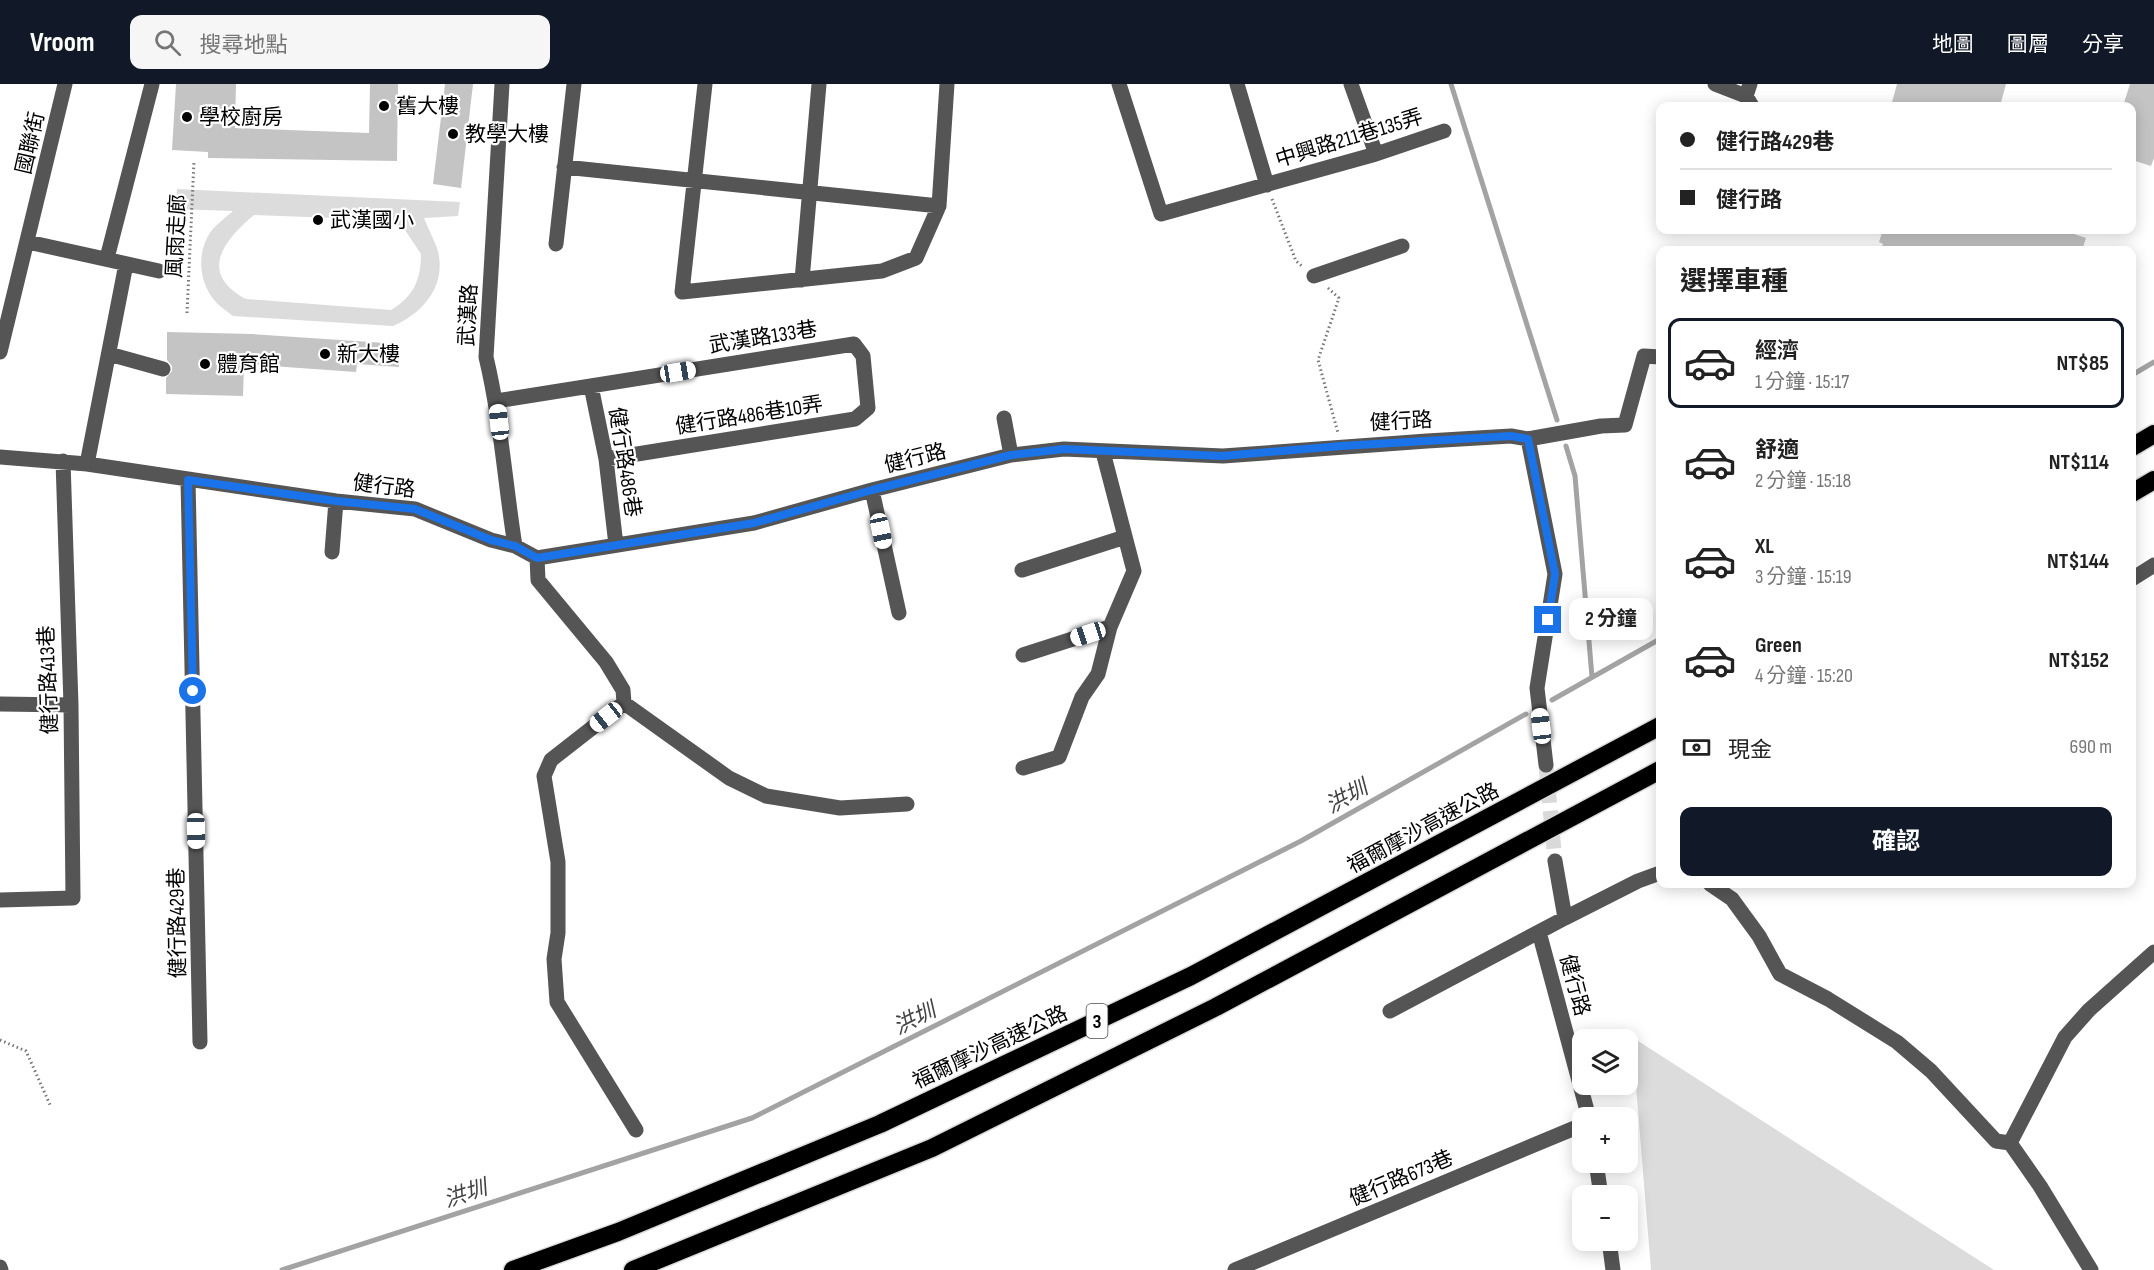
<!DOCTYPE html>
<html lang="zh-TW">
<head>
<meta charset="utf-8">
<style>
	:root { --surface:#fff; --page:#f6f6f6; --text:#222; --muted:#767676; --line:#e0e0e0; --accent:#111827 }
	body { margin:0; font-family:"Sofia Sans Condensed","Noto Sans TC",sans-serif; background:var(--page); color:var(--text); height:100vh; display:flex; flex-direction:column; font-size:22px; white-space:nowrap }
	* { box-sizing:border-box; margin:0 }
	p { font-size:20px; color:var(--muted) }
	.icon { flex:none; width:33px; height:33px; fill:none; stroke:currentColor; stroke-width:2; stroke-linecap:round; stroke-linejoin:round }
	.map { position:relative; flex:1; overflow:hidden }
	.panel { position:absolute; left:1656px; top:162px; width:480px; height:642px; display:flex; flex-direction:column; background:var(--surface); border-radius:12px; box-shadow:0 3px 15px #0003 }
	.panel>* { flex:none }
	.top-card { position:absolute; left:1656px; top:18px; width:480px; height:132px; border-radius:12px; box-shadow:0 3px 15px #0003; display:grid; align-content:center; height:132px; padding:0 24px; background:var(--surface) }
	.controls { position:absolute; left:1572px; top:945px; display:grid; gap:12px }
	.controls a { display:grid; place-items:center; width:66px; height:66px; border-radius:12px; background:var(--surface); box-shadow:0 3px 15px #0003; font-size:30px }
	.end { position:absolute; width:27px; height:27px; margin:-14px; border:8px solid #1a73e8; background:#fff; box-shadow:0 0 0 3px #fff }
	.from { border-radius:50% }
	.bubble { position:absolute; height:42px; border-radius:12px; background:var(--surface); box-shadow:0 3px 15px #0003; font-size:20px; font-weight:700; line-height:42px; text-align:center }
	.car { position:absolute; width:18px; height:36px; margin:-18px -9px; border-radius:8px; box-shadow:0 0 4px 2px #0007; background:linear-gradient(#fff 24%,#345 0 40%,#fff 0 76%,#345 0 86%,#fff 0) }
	.top-card b { display:flex; align-items:center; gap:21px; height:57px; font-size:22px }
	.top-card b+b { border-top:2px solid var(--line) }
	.top-card i { width:15px; height:15px; background:var(--text) }
	ul { padding:0; list-style:none }
	li { display:flex; align-items:center; gap:18px; height:90px; margin:0 12px 9px; padding:0 12px; border:3px solid transparent; border-radius:12px }
	li div { flex:1 }
	li b { display:block; font-size:22px }
	li em { font-style:normal; font-weight:700 }
	li.on { border-color:var(--accent) }
	li>.icon { width:54px; height:54px; stroke-width:1.5 }
	h2 { padding:0 24px; font-size:27px; line-height:72px }
	.pay { display:flex; align-items:center; gap:15px; height:66px; padding:0 24px; font-size:22px }
	.pay p { margin-inline-start:auto }
	.primary-button { display:flex; gap:12px; margin-top:auto; padding:12px 24px }
	.primary-button a { flex:1; height:69px; border-radius:12px; background:var(--accent); color:#fff; font-size:24px; font-weight:700; line-height:69px; text-align:center }
	header { display:flex; align-items:center; gap:36px; box-sizing:border-box; height:84px; padding:0 30px; background:var(--accent); color:#fff }
	header strong { font-size:28px }
	nav { display:flex; gap:33px; margin-inline-start:auto; font-size:21px }
	.search { width:420px; height:54px; background:var(--page); display:flex; align-items:center; gap:15px; box-sizing:border-box; padding:0 21px; border-radius:12px; color:var(--muted); font-size:22px }
	.map>svg:first-child { display:block }
	.green { fill:#dcdcdc; fill-rule:evenodd }
	.lines { fill:none; stroke-linecap:round; stroke-linejoin:round }
	.stream { stroke:#a3a3a3; stroke-width:5 }
	.building { fill:#c4c4c4 }
	.minor-tunnel { stroke:#d9d9d9; stroke-width:15; stroke-dasharray:15 8; stroke-linecap:butt }
	.highway-casing { stroke:#dbdbdb; stroke-width:21 }
	.path { stroke:#777; stroke-width:3; stroke-dasharray:1.5 3; stroke-linecap:butt }
	.minor { stroke:#555; stroke-width:15 }
	.highway { stroke:#000; stroke-width:18 }
	.route { stroke:#1a73e8; stroke-width:8 }
	.poi-dot { fill:#000; stroke:#fff; stroke-width:2 }
	.labels { text-anchor:middle; stroke-width:4.5; stroke-linejoin:round; paint-order:stroke }
	.shield { fill:#fff; stroke:#4c4c4c; stroke-width:1.5 }
	.shield-label { font-size:20px; font-weight:bold; fill:#000 }
	.poi-label { font-size:21px; fill:#000; stroke:#fff; text-anchor:start }
	.street-label { font-size:21px; fill:#000; stroke:#fff }
	.water-label { font-size:22px; font-style:italic; fill:#444; stroke:#fff }
</style>
</head>
<body>
<header>
<strong>Vroom</strong>
<div class="search"><svg class="icon" aria-label="search" viewBox="0 0 24 24"><circle cx="10" cy="10" r="6"/><path d="M15 15l6 6"/></svg>搜尋地點</div>
<nav><a>地圖</a><a>圖層</a><a>分享</a></nav>
</header>
<div class="map">
<svg width="2154" height="1186" viewBox="0 0 2154 1186">
	<rect width="100%" height="100%" fill="#fff"/>
	<path class="green" d="M177,105L460,118L458,132L424,134C428,144 433,154 437,164C448,200 424,229 393,242L233,232C227,227 219,222 215,217C200,200 197,174 207,154C212,143 224,135 233,127L175,125ZM254,131L387,136L405,146L421,170C421,196 413,213 391,226L246,215C198,189 223,157 254,131Z
		M1632,953L1994,1186H1651Z"/>
	<g class="lines">
		<path class="stream" d="M1451,0L1557,336
			M2132,291L2154,278
			M1566,362L1575,392L1592,593
			M1552,616L1660,555
			M282,1186L752,1034L1301,757L1526,630"/>
	</g>
	<path class="building" d="M176,0H236L235,44L369,49L370,0H398L397,77L208,74V68L172,66Z
		M445,0H473L461,104L433,100Z
		M1897,0H2006L2000,22H1891Z
		M2130,0H2154V74L2151,82L2132,76V22H2123Z
		M1883,146H2062L2086,154L2082,166H1881L1883,160L1879,158Z
		M167,248L252,250L400,260L399,283L357,280L356,288L244,280L243,312L166,310V294L172,287V282L167,276Z"/>
	<g class="lines">
		<path class="minor-tunnel" d="M1546,681L1555,777"/>
		<g class="highway-casing">
			<path id="highway" d="M2132,363L2154,350
				M2132,409L2154,396
				M513,1186L618,1148L880,1040L1191,892L1660,642
				M633,1186L932,1064L1216,923L1660,686"/>
		</g>
		<path class="path" d="M1272,115L1296,177L1302,182
			M1328,204L1339,214L1318,276L1338,349
			M187,229L194,77
			M0,956L26,967L51,1023"/>
		<path class="minor" d="M502,0L486,273C501,336 505,399 515,462
			M705,0L682,208L882,187L916,174L939,122
			M1119,0L1161,130L1376,70L1444,47
			M1237,0L1267,101
			M1351,0L1376,70
			M1715,0L1746,12
			M1750,0L1746,12L1752,22
			M564,83L939,122L947,0
			M28,158L159,187
			M556,160L574,0
			M107,174L152,0
			M1314,192L1402,162
			M802,196L819,0
			M0,268L65,0
			M109,270L163,285
			M591,302L606,375L616,461
			M496,317L854,260L863,272L868,324L855,335L606,375
			M1004,334L1011,371
			M1528,355L1601,342L1625,341L1644,272L1660,273
			M0,373L87,380L336,417L415,425L491,456L515,462L537,474L754,439L872,406L1011,371L1064,365L1223,372L1427,357L1511,352L1528,355L1555,490L1537,604L1546,681
			M87,380L126,180
			M188,396L200,958
			M872,406L899,529
			M332,468L336,417
			M537,474L538,496L606,578L623,606L624,619
			M1022,486L1125,453
			M2132,495L2154,481
			M1023,571L1110,543
			M624,619L551,676L544,692L558,778V849L554,875L557,918L636,1046
			M624,619L729,694L766,712L840,724L907,720
			M0,620L71,621
			M1023,684L1059,673L1082,613L1098,590L1110,543L1134,487L1103,368
			M1710,800L1732,815L1759,852L1780,890L1828,915L1897,958L1931,987L1996,1057L2010,1059L2065,953L2089,926L2154,868
			M0,816L73,814L71,621L63,377
			M1565,834L1638,797L1660,789
			M1539,848L1589,1034
			M1390,927L1565,834L1555,777
			M2010,1059L2040,1102L2091,1186
			M1596,1078L1601,1112
			M1609,1156L1613,1186
			M0,1183L1,1186
			M1235,1186L1582,1041"/>
		<use href="#highway" class="highway"/>
	</g>
	<g class="lines">
		<path class="route" d="M193,607L188,396L336,417L415,425L491,456L515,462L537,474L754,439L872,406L1011,371L1064,365L1222,372L1341,362L1511,352L1528,355L1555,490L1548,536"/>
	</g>
	<g class="poi-dot">
		<circle cx="384" cy="22" r="6"/>
		<circle cx="187" cy="33" r="6"/>
		<circle cx="453" cy="50" r="6"/>
		<circle cx="318" cy="136" r="6"/>
		<circle cx="325" cy="270" r="6"/>
		<circle cx="205" cy="280" r="6"/>
	</g>
	<g class="labels">
		<rect class="shield" x="1086.5" y="920" width="21" height="34" rx="4.5"/>
		<g class="shield-label">
			<text x="1097" y="944">3</text>
		</g>
		<g class="poi-label">
			<text x="396" y="29">舊大樓</text>
			<text x="199" y="40">學校廚房</text>
			<text x="465" y="57">教學大樓</text>
			<text x="330" y="143">武漢國小</text>
			<text x="337" y="277">新大樓</text>
			<text x="217" y="287">體育館</text>
		</g>
		<g class="street-label">
			<text transform="translate(1349 54) rotate(-17)" y="7">中興路211巷135弄</text>
			<text transform="translate(30 59) rotate(-77)" y="7">國聯街</text>
			<text transform="translate(176 152) rotate(-87)" y="7">風雨走廊</text>
			<text transform="translate(468 231) rotate(-87)" y="7">武漢路</text>
			<text transform="translate(763 253) rotate(-9)" y="7">武漢路133巷</text>
			<text transform="translate(749 331) rotate(-9)" y="7">健行路486巷10弄</text>
			<text transform="translate(1401 337) rotate(-3)" y="7">健行路</text>
			<text transform="translate(915 374) rotate(-14)" y="7">健行路</text>
			<text transform="translate(625 378) rotate(81)" y="7">健行路486巷</text>
			<text transform="translate(384 402) rotate(7)" y="7">健行路</text>
			<text transform="translate(48 596) rotate(-92)" y="7">健行路413巷</text>
			<text transform="translate(1423 744) rotate(-28)" y="7">福爾摩沙高速公路</text>
			<text transform="translate(177 839) rotate(-91)" y="7">健行路429巷</text>
			<text transform="translate(1575 901) rotate(75)" y="7">健行路</text>
			<text transform="translate(990 963) rotate(-25)" y="7">福爾摩沙高速公路</text>
			<text transform="translate(1401 1094) rotate(-23)" y="7">健行路673巷</text>
		</g>
		<g class="water-label">
			<text transform="translate(1346 712) rotate(-29)" y="8">洪圳</text>
			<text transform="translate(914 934) rotate(-27)" y="8">洪圳</text>
			<text transform="translate(465 1109) rotate(-18)" y="8">洪圳</text>
		</g>
	</g>
</svg>
<div class="controls">
<a><svg class="icon" aria-label="layers" viewBox="0 0 24 24"><path d="M12 4l9 5-9 5-9-5zM3 14l9 5 9-5"/></svg></a>
<a>+</a>
<a>−</a>
</div>
<i class="end from" style="left:193px;top:607px"></i>
<i class="end" style="left:1548px;top:536px"></i>
<div class="bubble" style="left:1569px;top:514px;width:84px">2 分鐘</div>
<i class="car" style="left:678px;top:288px;rotate:81deg"></i>
<i class="car" style="left:499px;top:338px;rotate:354deg"></i>
<i class="car" style="left:881px;top:447px;rotate:168deg"></i>
<i class="car" style="left:1088px;top:550px;rotate:252deg"></i>
<i class="car" style="left:606px;top:633px;rotate:232deg"></i>
<i class="car" style="left:1541px;top:642px;rotate:353deg"></i>
<i class="car" style="left:196px;top:747px;rotate:179deg"></i>
<div class="top-card">
<b><i class="from"></i>健行路429巷</b>
<b><i></i>健行路</b>
</div>
<section class="panel">
<h2>選擇車種</h2>
<ul>
<li class="on"><svg class="icon" aria-label="car" viewBox="0 0 24 24"><path d="M5 17H2v-5l4-1 3-4h7l3 4 3 1v5h-3M9 17h6M6 11h13"/><circle cx="7" cy="17" r="2"/><circle cx="17" cy="17" r="2"/></svg><div><b>經濟</b><p>1 分鐘 · 15:17</p></div><em>NT$85</em></li>
<li><svg class="icon" aria-label="car" viewBox="0 0 24 24"><path d="M5 17H2v-5l4-1 3-4h7l3 4 3 1v5h-3M9 17h6M6 11h13"/><circle cx="7" cy="17" r="2"/><circle cx="17" cy="17" r="2"/></svg><div><b>舒適</b><p>2 分鐘 · 15:18</p></div><em>NT$114</em></li>
<li><svg class="icon" aria-label="car" viewBox="0 0 24 24"><path d="M5 17H2v-5l4-1 3-4h7l3 4 3 1v5h-3M9 17h6M6 11h13"/><circle cx="7" cy="17" r="2"/><circle cx="17" cy="17" r="2"/></svg><div><b>XL</b><p>3 分鐘 · 15:19</p></div><em>NT$144</em></li>
<li><svg class="icon" aria-label="car" viewBox="0 0 24 24"><path d="M5 17H2v-5l4-1 3-4h7l3 4 3 1v5h-3M9 17h6M6 11h13"/><circle cx="7" cy="17" r="2"/><circle cx="17" cy="17" r="2"/></svg><div><b>Green</b><p>4 分鐘 · 15:20</p></div><em>NT$152</em></li>
</ul>
<div class="pay"><svg class="icon" aria-label="cash" viewBox="0 0 24 24"><path d="M3 7h18v10H3z"/><circle cx="12" cy="12" r="2"/></svg>現金<p>690 m</p></div>
<div class="primary-button"><a>確認</a></div>
</section>
</div>
</body>
</html>
